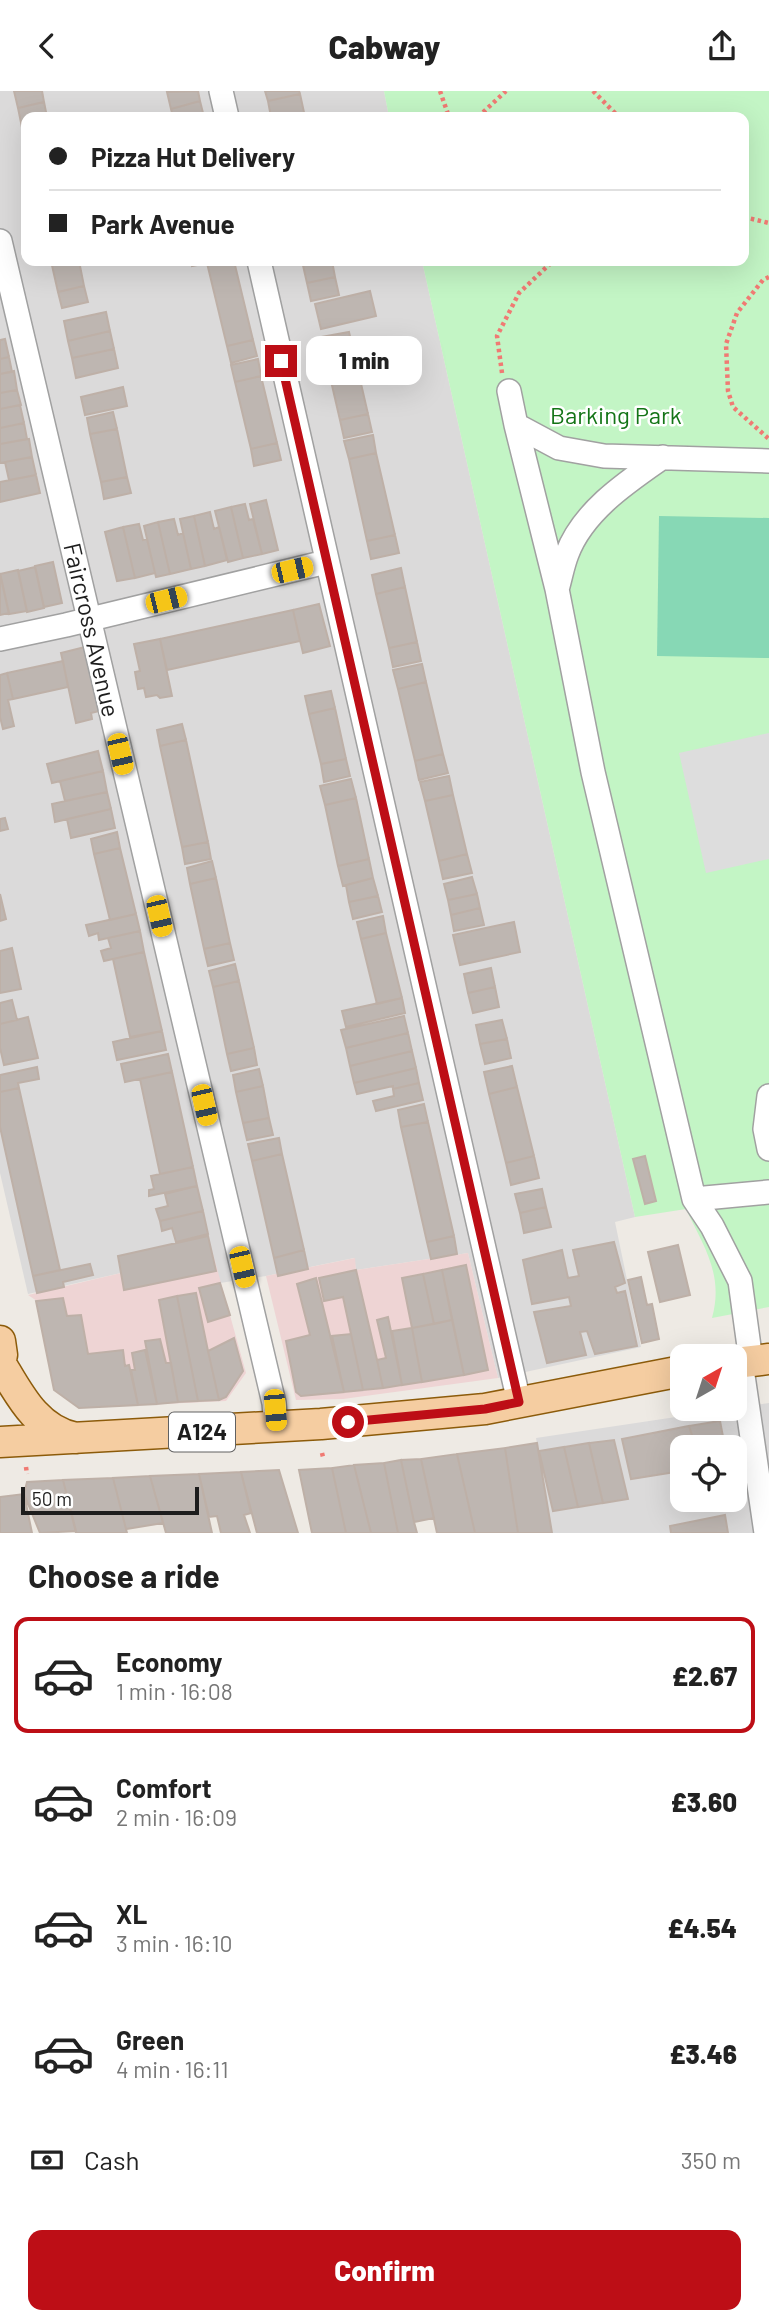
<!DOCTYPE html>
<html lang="en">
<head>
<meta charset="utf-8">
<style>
	:root { --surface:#fff; --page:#f2f2f2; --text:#222; --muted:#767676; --line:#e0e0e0; --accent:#bd0e16 }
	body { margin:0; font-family:Barlow,sans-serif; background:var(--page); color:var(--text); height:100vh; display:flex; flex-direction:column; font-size:26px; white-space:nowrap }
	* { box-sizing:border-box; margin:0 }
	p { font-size:23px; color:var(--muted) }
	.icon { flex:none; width:38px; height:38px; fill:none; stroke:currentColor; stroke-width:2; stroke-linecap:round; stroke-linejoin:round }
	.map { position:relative; height:1442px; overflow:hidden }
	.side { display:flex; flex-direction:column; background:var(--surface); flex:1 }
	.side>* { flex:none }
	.top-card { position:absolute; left:21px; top:21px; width:728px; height:154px; border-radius:14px; box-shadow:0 7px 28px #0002; display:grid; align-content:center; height:154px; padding:0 28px; background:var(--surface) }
	.needle { width:46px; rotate:39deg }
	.controls { position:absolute; left:670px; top:1253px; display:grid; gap:14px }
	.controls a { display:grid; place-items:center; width:77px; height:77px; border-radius:14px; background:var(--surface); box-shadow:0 7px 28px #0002; font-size:35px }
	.scale { position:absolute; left:21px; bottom:18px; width:178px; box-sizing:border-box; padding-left:7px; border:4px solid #1d1d1d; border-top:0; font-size:19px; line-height:24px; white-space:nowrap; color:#1d1d1d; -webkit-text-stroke:5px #fff; paint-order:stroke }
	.end { position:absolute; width:32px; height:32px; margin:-16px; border:9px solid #bd0e16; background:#fff; box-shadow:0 0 0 4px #fff }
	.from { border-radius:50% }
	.bubble { position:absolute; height:49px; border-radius:14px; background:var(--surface); box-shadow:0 7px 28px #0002; font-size:23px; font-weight:800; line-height:49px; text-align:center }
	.car { position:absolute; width:21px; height:42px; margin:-21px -10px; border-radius:9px; box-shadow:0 0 5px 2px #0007; background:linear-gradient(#f5c518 24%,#345 0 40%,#f5c518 0 76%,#345 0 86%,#f5c518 0) }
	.top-card b { display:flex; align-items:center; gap:24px; height:66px; font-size:26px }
	.top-card b+b { border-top:2px solid var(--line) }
	.top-card i { width:18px; height:18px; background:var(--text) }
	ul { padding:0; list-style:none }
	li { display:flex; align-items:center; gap:21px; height:116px; margin:0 14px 10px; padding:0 14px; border:4px solid transparent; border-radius:14px }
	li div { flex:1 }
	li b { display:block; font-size:26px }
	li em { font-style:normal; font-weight:800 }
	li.active { border-color:var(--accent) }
	li>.icon { width:63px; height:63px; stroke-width:1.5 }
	h2 { padding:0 28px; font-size:32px; line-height:84px }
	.pay { display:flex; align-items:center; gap:18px; height:77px; padding:0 28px; font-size:26px }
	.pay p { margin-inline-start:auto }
	.button { display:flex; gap:14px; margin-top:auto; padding:14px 28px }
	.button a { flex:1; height:80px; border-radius:14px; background:var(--accent); color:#fff; font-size:28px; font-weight:800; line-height:80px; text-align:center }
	header { display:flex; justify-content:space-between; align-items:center; height:91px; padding:0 28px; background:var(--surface); font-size:32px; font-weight:800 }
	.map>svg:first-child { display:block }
	.residential { fill:#dbdada; fill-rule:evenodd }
	.commercial { fill:#eed4d4 }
	.park { fill:#c3f5c5 }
	.pitch { fill:#87d8b5 }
	.parking { fill:#ddd }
	.building { fill:#beb6b1; stroke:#beb0a7; stroke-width:2 }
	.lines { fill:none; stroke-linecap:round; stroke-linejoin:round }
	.minor-casing { stroke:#a1a1a1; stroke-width:26 }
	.major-casing { stroke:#8c5b0a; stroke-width:33 }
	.path { stroke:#f07a73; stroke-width:4.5; stroke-dasharray:3.5 3.5; stroke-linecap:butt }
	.minor { stroke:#fff; stroke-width:23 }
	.major { stroke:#f5cda1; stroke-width:30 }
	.route { stroke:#bd0e16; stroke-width:9 }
	.labels { text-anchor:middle; stroke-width:5; stroke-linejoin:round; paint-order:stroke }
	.shield { fill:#fff; stroke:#616161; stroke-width:2 }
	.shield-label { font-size:23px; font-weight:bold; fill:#1d1d1d }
	.park-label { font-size:24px; fill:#137416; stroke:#fff }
	.street-label { font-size:24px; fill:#1d1d1d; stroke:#fff }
</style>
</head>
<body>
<header><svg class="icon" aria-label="back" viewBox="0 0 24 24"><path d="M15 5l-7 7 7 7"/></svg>Cabway<svg class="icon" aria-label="share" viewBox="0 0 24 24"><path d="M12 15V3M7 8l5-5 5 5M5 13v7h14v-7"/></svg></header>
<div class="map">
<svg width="769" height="1442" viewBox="0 0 769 1442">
	<rect width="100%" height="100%" fill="#eeeae4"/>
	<path class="residential" d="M0,0H384L389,26H26V170H422L635,1126L615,1131L641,1256L498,1287L468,1162L356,1179L354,1167L266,1185L220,1192L208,1145L118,1165L121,1182L28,1203L0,1082Z
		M769,1312V1442H552L536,1347ZM682,1356H735V1409H682Z"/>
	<path class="commercial" d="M208,1145L246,1282L226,1310L79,1317L54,1299L37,1210L28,1204L121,1182L118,1165Z
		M468,1162L498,1287L343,1308L296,1309L266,1185L355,1167L356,1179Z"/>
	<path class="park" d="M384,0H769V1216L712,1227C724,1184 704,1156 686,1118L635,1126L422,170H744V26H389Z"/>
	<path class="pitch" d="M659,425L769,427V567L657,565Z"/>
	<path class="parking" d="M769,642V768L706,782L679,662Z"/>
	<path class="building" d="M14,0H42L44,11L18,17Z
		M198,0L200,10L171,18L167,1Z
		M265,0H299L300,3L268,10Z
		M300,3L305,26H271L268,10Z
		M200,10L204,26H173L171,18Z
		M44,11L47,26H26V56L18,17Z
		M51,170H79L84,195L58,201Z
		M191,170H217L192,175Z
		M217,170H234L253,249L227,255L207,172Z
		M302,170H332L335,186L307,192Z
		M335,186L339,204L311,210L307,192Z
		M84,195L88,211L62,217L58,201Z
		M370,200L376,225L321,238L315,213Z
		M106,221L110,240L68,250L64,230Z
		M110,240L114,258L72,267L68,250Z
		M349,241L353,258L325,264L321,246Z
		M5,248L9,266L0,268V249Z
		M253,249L257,265L231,272L227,255Z
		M114,258L118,277L76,287L72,267Z
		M353,258L368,323L340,329L325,264Z
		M9,266L12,281L0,283V268Z
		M258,268L261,285L235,291L231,274Z
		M14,280L17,299L0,302V283Z
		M261,285L277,352L251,358L235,291Z
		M123,296L127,315L85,324L81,306Z
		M17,299L21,314L0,318V302Z
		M20,314L24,332L0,337V318Z
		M113,321L117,338L90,343L87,327Z
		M368,323L372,341L344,347L340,329Z
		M24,332L27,348L0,353V337Z
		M117,338L127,386L101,391L90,343Z
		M373,344L376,362L349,368L344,350Z
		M29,348L32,366L0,372V353Z
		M277,352L281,369L254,375L251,358Z
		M376,362L395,444L367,450L349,368Z
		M32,366L36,384L9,389L5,371Z
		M36,384L40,402L0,411V391Z
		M127,386L131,402L104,408L101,391Z
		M266,409L278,459L262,463L250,413Z
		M245,413L249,429L253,428L262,463L243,467L231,416Z
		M231,416L243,467L228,471L215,420Z
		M210,421L214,438L219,436L227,469L205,475L194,425Z
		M194,425L205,475L191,478L180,428Z
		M174,428L178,444L183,442L191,478L170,483L158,431Z
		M158,431L170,483L156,486L144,435Z
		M139,433L143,449L147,448L155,482L135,487L123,436Z
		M123,436L135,487L117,490L105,441Z
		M395,444L399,462L371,468L367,450Z
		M53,471L62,512L44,516L35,475Z
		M35,476L44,517L27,521L18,480Z
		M401,477L405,496L376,503L372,484Z
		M18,479L27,520L9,523L0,483Z
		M0,482L9,522L0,524Z
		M405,496L417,551L389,557L376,503Z
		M319,513L330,555L303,562L293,519Z
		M293,519L300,550L167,579L160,548Z
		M160,548L172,605L160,607L157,604L146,606L144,597L138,598L135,581L140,580L134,553Z
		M417,551L421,570L393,576L389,557Z
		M85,556L99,620L91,622L92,628L76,632L61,562Z
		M63,570L68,596L13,608L7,582Z
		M422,573L426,591L398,598L393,579Z
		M7,582L13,608L8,609L14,635L3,638L0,626V584Z
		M426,591L443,663L415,670L398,598Z
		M331,600L335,617L309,623L305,605Z
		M335,617L346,668L321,673L309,623Z
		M182,633L186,649L160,655L157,639Z
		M186,649L208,751L182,756L160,655Z
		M98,660L103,680L52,692L47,673Z
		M443,663L448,682L419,689L415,670Z
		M346,668L350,685L324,691L321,673Z
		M103,680L107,701L65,710L60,690Z
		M449,685L453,704L425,710L420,691Z
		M351,688L356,707L325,714L320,695Z
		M107,701L111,718L55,731L52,713Z
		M453,704L467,763L439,770L425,710Z
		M356,707L369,768L338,775L325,714Z
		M111,718L115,737L71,747L67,728Z
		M5,727L8,738L0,740V728Z
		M117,741L120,757L94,763L91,748Z
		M208,751L211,768L185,773L182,756Z
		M120,757L136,823L110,829L94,763Z
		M467,763L472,782L443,788L439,770Z
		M369,768L373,787L343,795L338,775Z
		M212,770L216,787L190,793L187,777Z
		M472,786L477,803L448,809L444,793Z
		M216,787L230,852L204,858L190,793Z
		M373,787L378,805L349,811L346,794Z
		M0,803L6,828L0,830Z
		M477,803L480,817L451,824L448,809Z
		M378,805L382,821L353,828L349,811Z
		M480,817L484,834L454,840L451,824Z
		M136,823L140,840L99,849L98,842L89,845L86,834Z
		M383,825L386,842L361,848L357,831Z
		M514,831L520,861L460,874L453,844Z
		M140,840L144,861L104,870L101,860L111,857L108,847Z
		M386,842L402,907L377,913L361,848Z
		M230,852L234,869L208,875L204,858Z
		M12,857L21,898L0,902V860Z
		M144,861L162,940L130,946L113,868Z
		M235,873L239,890L213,896L209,880Z
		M491,877L495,896L468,902L464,883Z
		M239,890L254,957L227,963L213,896Z
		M495,896L499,916L473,922L468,902Z
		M402,907L405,922L346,936L342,920Z
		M12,909L17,929L0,933V912Z
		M404,925L408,942L346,957L341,939Z
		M28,926L38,967L4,974L0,957V933Z
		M502,929L507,948L480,953L476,934Z
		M162,940L166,959L117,969L113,951Z
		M408,942L412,960L350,975L346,957Z
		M507,948L511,967L485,973L480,953Z
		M254,957L257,974L231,980L227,963Z
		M412,960L416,977L354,992L350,975Z
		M168,963L172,981L125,991L121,973Z
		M512,975L517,996L489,1003L484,981Z
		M37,976L39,988L18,992L19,997L0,1001V984Z
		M416,977L419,992L393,998V995L357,1003L354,992Z
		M259,978L263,995L236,1001L233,984Z
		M172,981L193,1076L160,1083L140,988Z
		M419,992L423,1009L376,1020L373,1010L394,1005L393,998Z
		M263,995L269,1027L243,1032L236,1001Z
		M517,996L534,1065L506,1072L489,1003Z
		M19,997L60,1179L33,1185L0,1036V1001Z
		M424,1013L428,1031L401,1036L398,1019Z
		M269,1027L273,1044L247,1049L243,1032Z
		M428,1031L454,1145L427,1151L401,1036Z
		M279,1047L282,1063L252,1070L248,1053Z
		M282,1063L304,1159L274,1167L252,1070Z
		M534,1065L539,1087L511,1094L506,1072Z
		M645,1065L656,1110L645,1113L633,1068Z
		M193,1076L197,1095L149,1105V1099L154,1098L151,1085Z
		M197,1095L203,1120L160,1130L156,1118L168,1115L165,1103Z
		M542,1098L546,1116L520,1122L515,1103Z
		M546,1116L551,1136L524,1142L520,1122Z
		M203,1120L208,1143L176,1151L172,1137L162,1140L160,1130Z
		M208,1145L216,1180L124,1199L118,1165Z
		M454,1145L457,1163L431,1168L427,1151Z
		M614,1151L625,1192L615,1196L617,1202L625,1200L637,1255L595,1263L587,1240L580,1241L586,1264L547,1272L534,1221L571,1215L569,1206L532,1213L523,1169L562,1159L568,1187L579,1185L573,1159Z
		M678,1154L690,1204L660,1211L648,1161Z
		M304,1159L308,1178L278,1185L274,1167Z
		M90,1173L93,1184L63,1191L64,1196L37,1202L33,1185Z
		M466,1174L488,1279L464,1284L442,1179Z
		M356,1179L377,1269L383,1297L363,1299L343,1206L324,1210L319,1187Z
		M442,1179L452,1229L434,1233L423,1183Z
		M423,1183L434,1233L412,1237L402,1187Z
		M641,1186L647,1214L652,1213L659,1248L642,1252L628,1189Z
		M316,1187L344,1301L301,1305L296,1301L286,1250L310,1244L297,1193Z
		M220,1192L230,1224L208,1231L199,1197Z
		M196,1202L208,1260L219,1309L198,1310L177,1205Z
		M177,1205L198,1310L178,1311L159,1209Z
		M63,1207L67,1225L81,1224L88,1263L123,1259L125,1275L129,1274L138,1314L79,1317L54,1299L36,1210Z
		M388,1226L402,1294L383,1297L377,1269L386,1267L377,1229Z
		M452,1229L464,1284L422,1291L412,1237Z
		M412,1237L422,1291L402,1294L392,1240Z
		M351,1243L363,1299L344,1301L332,1245Z
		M234,1247L243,1280L226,1306L219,1309L208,1260Z
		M160,1248L166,1272H171L178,1311L157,1313L145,1250Z
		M145,1259L157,1313L138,1314L131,1279H135L132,1262Z
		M720,1330L725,1356H696L689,1335Z
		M689,1335L696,1356H682V1380L631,1388L622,1348Z
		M614,1349L628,1408L603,1412L589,1352Z
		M537,1352L552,1442H518L505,1357Z
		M589,1352L603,1412L578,1416L564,1356Z
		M564,1356L578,1416L553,1420L539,1360Z
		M505,1357L518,1442H475L457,1363Z
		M457,1363L475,1442H437L421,1368Z
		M421,1368L434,1427L414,1431L401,1369Z
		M401,1369L414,1431L417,1442H398L384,1372Z
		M384,1372L398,1442H371L354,1374Z
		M354,1374L371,1442H346L332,1377Z
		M332,1377L346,1442H312L299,1379Z
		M279,1379L298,1442H257L241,1381Z
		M241,1381L251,1422L244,1424L250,1442H221L217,1425L209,1426L199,1383Z
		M199,1383L212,1442H166L150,1385Z
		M150,1385L163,1432L126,1438L113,1387Z
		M113,1387L127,1442H76L63,1389Z
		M63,1389L76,1440L40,1442L24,1403L27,1391Z
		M24,1403L32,1442H0V1406Z
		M725,1424L728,1442H671L670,1435Z"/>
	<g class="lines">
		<g class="minor-casing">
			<path id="minor" d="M221,0L227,26
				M0,150L274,1312L276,1336
				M259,170L519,1311
				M509,300L516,334L559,357L604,365L769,370
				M516,334L557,498L593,681L694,1108L712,1135L740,1190L751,1270
				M558,495C561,484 563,473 567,463C583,420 627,391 663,366
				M0,548L66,534L326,471
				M769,1005L765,1038L769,1058
				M694,1108L769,1101
				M741,1271L766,1442"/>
		</g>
		<g class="major-casing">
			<path id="major" d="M0,1250L2,1264
				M735,1272L769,1268
				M4,1278C21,1307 39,1340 76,1347
				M0,1351L321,1333L485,1318L682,1280"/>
		</g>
		<path class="path" d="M440,0L449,26
			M593,0L619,26
			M478,26L506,0
			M744,126L769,132
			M769,186L763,189L737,222L726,253L728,300L733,316L769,348
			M502,282L497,245L519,202L553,170
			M322,1362L323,1366
			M26,1376L27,1383"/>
		<use href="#minor" class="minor"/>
		<use href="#major" class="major"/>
	</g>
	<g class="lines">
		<path class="route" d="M281,270L519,1311L485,1318L348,1331"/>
	</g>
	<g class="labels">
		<rect class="shield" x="169" y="1321.5" width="66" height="39" rx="5"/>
		<g class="shield-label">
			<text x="202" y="1349">A124</text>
		</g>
		<g class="park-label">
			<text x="616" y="333">Barking Park</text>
		</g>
		<g class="street-label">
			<text transform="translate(91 539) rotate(77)" y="8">Faircross Avenue</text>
		</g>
	</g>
</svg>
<div class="controls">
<a><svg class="needle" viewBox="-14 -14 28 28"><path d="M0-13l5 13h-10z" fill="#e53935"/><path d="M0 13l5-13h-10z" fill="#767676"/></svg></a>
<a><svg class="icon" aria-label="locate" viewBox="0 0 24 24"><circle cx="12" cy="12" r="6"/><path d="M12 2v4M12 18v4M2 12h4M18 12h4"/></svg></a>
</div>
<div class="scale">50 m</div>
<i class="end from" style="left:348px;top:1331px"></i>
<i class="end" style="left:281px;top:270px"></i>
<div class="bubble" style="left:306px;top:245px;width:116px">1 min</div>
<i class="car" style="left:292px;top:479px;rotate:77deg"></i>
<i class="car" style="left:166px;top:509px;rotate:76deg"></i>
<i class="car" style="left:120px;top:663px;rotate:167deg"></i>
<i class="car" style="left:159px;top:825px;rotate:167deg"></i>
<i class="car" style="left:204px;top:1014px;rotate:167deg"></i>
<i class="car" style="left:242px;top:1176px;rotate:167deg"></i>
<i class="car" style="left:275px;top:1319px;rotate:175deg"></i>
<div class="top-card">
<b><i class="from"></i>Pizza Hut Delivery</b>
<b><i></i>Park Avenue</b>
</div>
</div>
<section class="side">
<h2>Choose a ride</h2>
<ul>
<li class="active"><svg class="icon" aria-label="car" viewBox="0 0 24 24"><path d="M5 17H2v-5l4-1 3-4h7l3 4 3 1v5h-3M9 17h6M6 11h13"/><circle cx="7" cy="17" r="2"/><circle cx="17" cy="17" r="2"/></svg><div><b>Economy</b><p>1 min · 16:08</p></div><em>£2.67</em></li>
<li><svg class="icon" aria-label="car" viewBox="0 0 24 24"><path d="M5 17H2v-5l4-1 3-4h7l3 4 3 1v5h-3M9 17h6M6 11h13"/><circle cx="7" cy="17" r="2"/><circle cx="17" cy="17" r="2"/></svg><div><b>Comfort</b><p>2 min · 16:09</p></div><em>£3.60</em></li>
<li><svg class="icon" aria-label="car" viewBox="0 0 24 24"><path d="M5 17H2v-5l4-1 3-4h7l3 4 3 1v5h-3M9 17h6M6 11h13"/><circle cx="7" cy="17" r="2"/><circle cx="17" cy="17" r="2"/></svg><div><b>XL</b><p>3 min · 16:10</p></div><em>£4.54</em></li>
<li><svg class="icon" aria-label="car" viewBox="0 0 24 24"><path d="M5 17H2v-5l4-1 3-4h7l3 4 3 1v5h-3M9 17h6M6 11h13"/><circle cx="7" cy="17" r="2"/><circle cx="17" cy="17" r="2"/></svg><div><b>Green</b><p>4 min · 16:11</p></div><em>£3.46</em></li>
</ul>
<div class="pay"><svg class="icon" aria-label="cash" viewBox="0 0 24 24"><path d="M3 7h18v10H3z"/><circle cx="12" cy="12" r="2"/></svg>Cash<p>350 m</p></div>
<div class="button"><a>Confirm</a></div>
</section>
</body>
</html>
